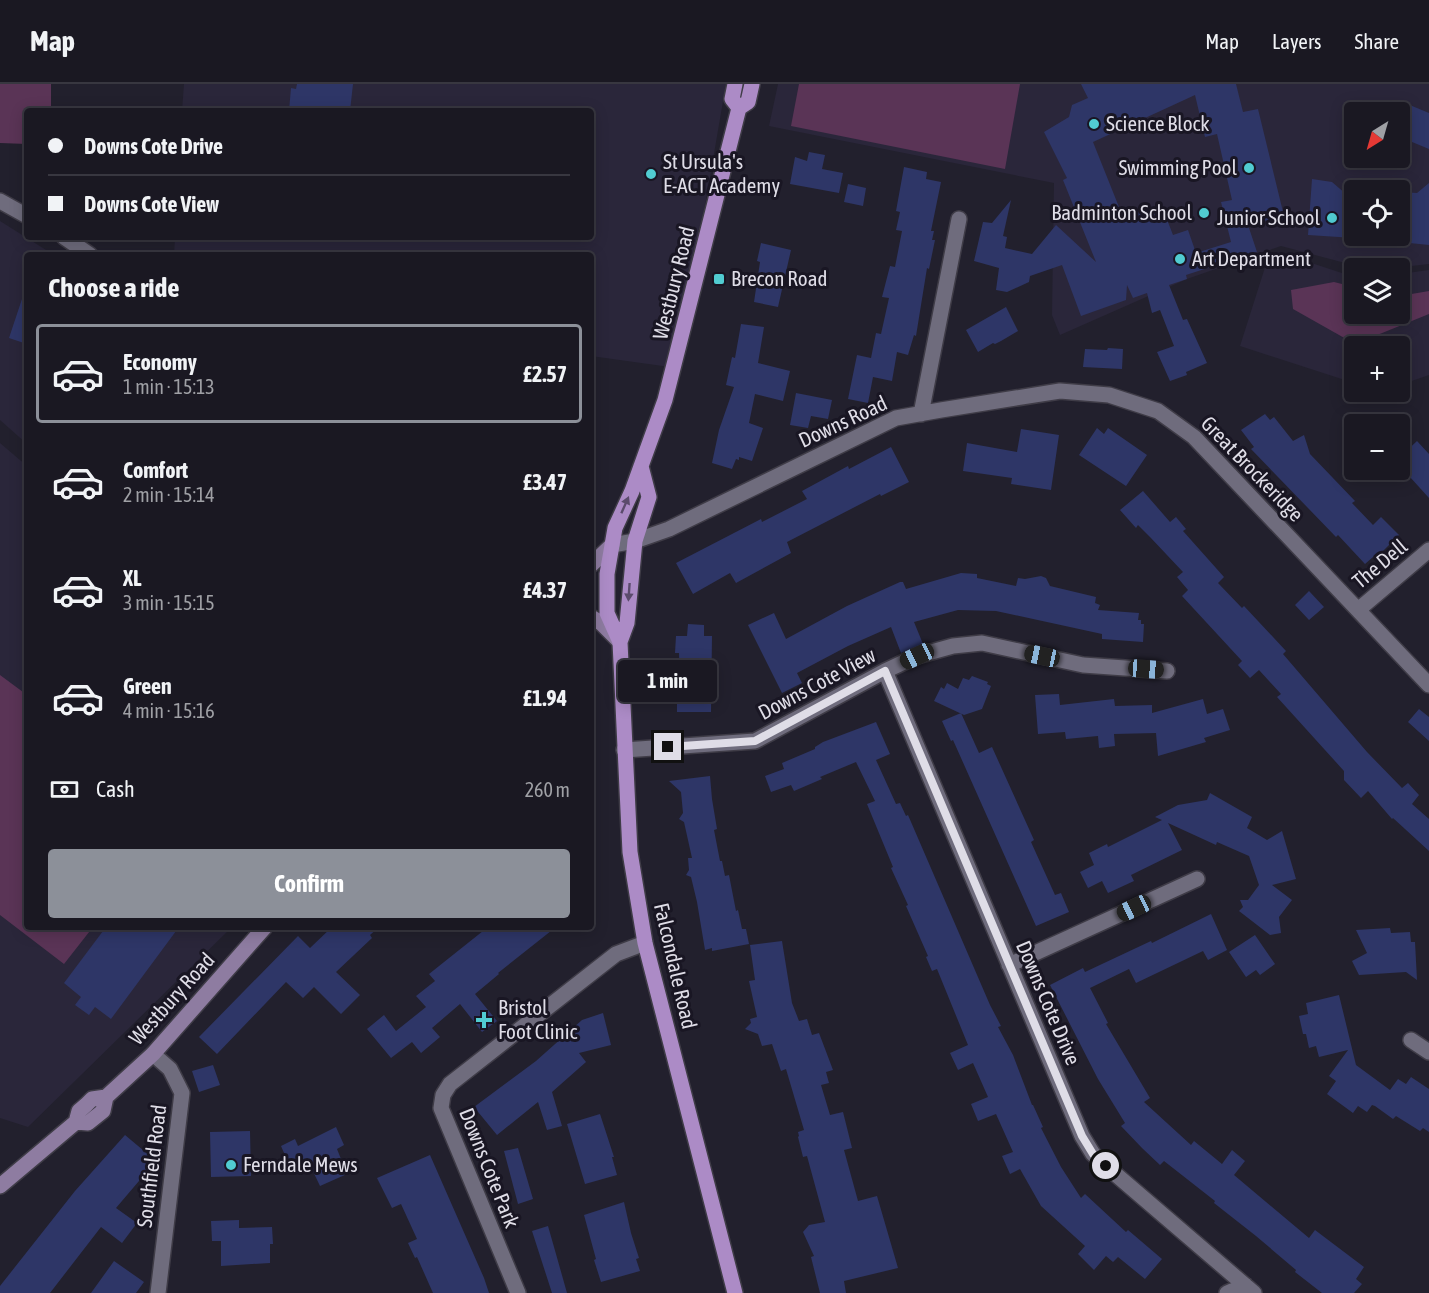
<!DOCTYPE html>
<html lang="en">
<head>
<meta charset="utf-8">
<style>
	:root { --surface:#1a1822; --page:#23212a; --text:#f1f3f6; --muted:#9fa0a5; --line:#383740; --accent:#8c9099 }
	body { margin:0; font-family:"Asap Condensed",sans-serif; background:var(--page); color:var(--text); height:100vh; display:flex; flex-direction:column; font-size:22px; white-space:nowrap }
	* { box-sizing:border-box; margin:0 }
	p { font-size:20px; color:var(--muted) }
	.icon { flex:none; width:33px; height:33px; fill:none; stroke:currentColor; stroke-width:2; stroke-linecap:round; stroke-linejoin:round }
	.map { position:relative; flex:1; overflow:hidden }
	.side { position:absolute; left:24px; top:168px; width:570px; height:678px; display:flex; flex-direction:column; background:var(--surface); border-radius:6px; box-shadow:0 3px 15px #0003,0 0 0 2px var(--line) }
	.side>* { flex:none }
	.top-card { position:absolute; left:24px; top:24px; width:570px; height:132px; border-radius:6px; box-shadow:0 3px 15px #0003,0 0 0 2px var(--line); display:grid; align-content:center; height:132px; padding:0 24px; background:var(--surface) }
	.needle { width:39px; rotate:217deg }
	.tools { position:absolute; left:1344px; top:18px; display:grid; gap:12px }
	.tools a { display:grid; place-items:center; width:66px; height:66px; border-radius:6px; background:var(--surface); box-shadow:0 3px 15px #0003,0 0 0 2px var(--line); font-size:30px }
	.end { position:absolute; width:27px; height:27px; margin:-14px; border:8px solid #dfdde7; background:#111; box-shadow:0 0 0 3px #111 }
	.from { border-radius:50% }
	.bubble { position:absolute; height:42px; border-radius:6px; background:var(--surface); box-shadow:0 3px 15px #0003,0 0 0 2px var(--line); font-size:20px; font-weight:700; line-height:42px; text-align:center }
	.car { position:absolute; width:18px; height:36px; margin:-18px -9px; border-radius:8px; box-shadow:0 0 4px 2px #0007; background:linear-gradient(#222 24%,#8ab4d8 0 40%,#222 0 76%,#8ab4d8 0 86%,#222 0) }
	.top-card b { display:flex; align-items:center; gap:21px; height:57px; font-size:22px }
	.top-card b+b { border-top:2px solid var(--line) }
	.top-card i { width:15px; height:15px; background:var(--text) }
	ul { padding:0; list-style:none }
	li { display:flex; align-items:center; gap:18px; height:99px; margin:0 12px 9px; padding:0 12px; border:3px solid transparent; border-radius:6px }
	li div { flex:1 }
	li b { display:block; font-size:22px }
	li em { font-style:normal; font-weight:700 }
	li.on { border-color:var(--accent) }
	li>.icon { width:54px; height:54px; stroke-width:1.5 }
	h2 { padding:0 24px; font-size:27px; line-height:72px }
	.pay { display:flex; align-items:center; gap:15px; height:66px; padding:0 24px; font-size:22px }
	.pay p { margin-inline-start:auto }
	.action { display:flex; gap:12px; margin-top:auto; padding:12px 24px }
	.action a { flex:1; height:69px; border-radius:6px; background:var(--accent); color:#fff; font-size:24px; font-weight:700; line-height:69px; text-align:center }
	header { display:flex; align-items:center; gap:36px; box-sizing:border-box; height:84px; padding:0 30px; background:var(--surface); border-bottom:2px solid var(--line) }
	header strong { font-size:28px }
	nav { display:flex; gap:33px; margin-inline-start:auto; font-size:21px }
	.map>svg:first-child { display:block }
	.built { fill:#2a263a; fill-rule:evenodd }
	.green { fill:#5a3456 }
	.building { fill:#2e3667; fill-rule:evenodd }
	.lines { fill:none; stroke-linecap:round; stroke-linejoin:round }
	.street-casing { stroke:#3f3c47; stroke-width:18 }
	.secondary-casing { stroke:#3f3c47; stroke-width:18 }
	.primary-casing { stroke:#3f3c47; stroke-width:18 }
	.street { stroke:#6f6c7d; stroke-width:15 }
	.secondary { stroke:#8e7ca1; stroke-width:15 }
	.primary { stroke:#ac8bc6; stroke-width:15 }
	.oneway { fill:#5b4b6c }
	.route { stroke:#dfdde7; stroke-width:8 }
	.poi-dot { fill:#51ccd1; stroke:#191623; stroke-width:2 }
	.labels { text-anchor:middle; stroke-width:6; stroke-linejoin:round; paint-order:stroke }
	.poi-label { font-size:21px; fill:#dfdde7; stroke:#191623; text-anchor:start }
	.street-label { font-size:21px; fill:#dfdde7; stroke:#191623 }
</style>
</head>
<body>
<header>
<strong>Map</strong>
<nav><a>Map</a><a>Layers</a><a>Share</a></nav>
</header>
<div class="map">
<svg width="1429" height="1209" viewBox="0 0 1429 1209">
	<rect width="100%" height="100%" fill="#22202d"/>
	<path class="built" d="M184,0H726L677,284L591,272V171H174L175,153H591V27H182Z
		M778,0H1429V180L1394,184H1364L1281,162L1187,195L1060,251L1052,231L1054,99L769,42ZM1354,28H1400V74H1354ZM1354,106H1400V152H1354Z
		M0,137L54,171H27V360L0,336Z
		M1278,168L1354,193V230H1400V190L1429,186V291L1400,301V262H1354V299L1240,262L1268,174Z
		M0,359L27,382V843H232L28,1043L0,1034Z"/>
	<path class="green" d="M0,0H51V27H27V60L0,59Z
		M799,0H1020L1005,85L791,42Z
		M1334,198L1354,203V230H1400V212L1429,207V230L1355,260L1293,225L1291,206Z
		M0,591L27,611V843H93L64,880L0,831Z"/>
	<path class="building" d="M297,0H353L350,27H289L291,4L296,5Z
		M1081,0H1236L1243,28L1258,25L1284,132L1248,141L1257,168L1186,191L1187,195L1169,201L1183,236L1187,235L1207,279L1186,288L1187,291L1170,297L1157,268L1174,262L1160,226L1152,229L1147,209L1133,214L1127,201L1126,216L1081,232L1062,181L1030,192L1029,198L1007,208L996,206L999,184L974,177L983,138L992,139L1011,116L1003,152L1007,153L1005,164L1032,170L1056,141L1096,178L1063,96L1067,94L1044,48L1069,33L1072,21L1088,14ZM1195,11L1205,53L1217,50L1232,116L1221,118L1231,158L1196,169L1188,146L1173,151L1161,120L1123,133L1093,58Z
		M1405,19L1429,29V65L1400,53V33Z
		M809,68L825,71L822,85L843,89L839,109L790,100L795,73L807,77Z
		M904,83L927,88L926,95L941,98L931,147H934L932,156H935L929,185L927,184L916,252L914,251L908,271L897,268L892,297L873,293L868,319L848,315L857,271L871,274L876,249L881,250L889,214L882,213L890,182L895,183L902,147L896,146L900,128L896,127Z
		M1312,95L1332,98L1354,117V154L1308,151Z
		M1429,99V161L1400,158V108L1417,109Z
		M848,100L866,104L863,122L844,118Z
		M761,159L791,166L778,223L754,218L760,178L757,177Z
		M24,209H27V260L9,254Z
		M1006,223L1018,247L1001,257L995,260L993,259L978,268L966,246Z
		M741,240L764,243L758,279L790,287L783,317L755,310L749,339L763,344L752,377L739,373V376L736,375L732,385L712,379L719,346L734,303L726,301L732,273L735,274Z
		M1108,264L1123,265L1122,285L1083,283L1085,265L1107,266Z
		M796,309L832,316L828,335L811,332L808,344L790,341Z
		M1265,330L1270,336L1274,333L1293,357L1304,351L1310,370L1355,417L1352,419L1373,441L1381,433L1399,451L1375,475L1373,473L1365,480L1338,451L1336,453L1251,365L1254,363L1241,346Z
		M1097,344L1104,350L1108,344L1147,371L1126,402L1079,371Z
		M1021,345L1059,351L1051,406L1011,400L1012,394L963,387L967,359L1017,368Z
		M1417,357L1429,370V414L1400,382V373Z
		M891,363L909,398L881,412L880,410L787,458L791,469L736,499L730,489L693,510L676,479L761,435L762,438L807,415L802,407L848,382L849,385Z
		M1143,407L1170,438L1176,433L1186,445L1183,447L1224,493L1218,499L1242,524L1244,522L1286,567L1283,570L1367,668L1402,704L1408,699L1419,711L1412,720L1429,735V767L1393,734L1392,735L1368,707L1361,714L1344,696V687L1277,613L1281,610L1259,586L1250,594L1238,581L1242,577L1182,512L1188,506L1177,493L1183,488L1150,453L1138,441L1136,444L1120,426Z
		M961,489L977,490V494L1016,502L1018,494L1025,495L1041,492L1046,494L1050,502L1096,513L1095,519L1100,521L1098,526L1139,529L1138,536H1141V540H1144L1143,558L1102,555V550L996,527L958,526L914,538L923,560L901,569L891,543L848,562L797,589L802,599L782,609L748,541L774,529L786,555L847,522L900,498H903L906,505Z
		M1309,507L1324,523L1309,536L1295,521Z
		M688,540L704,541V552H712L711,628H677V609H680L679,569H675L676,552H687Z
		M972,592L988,598L987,600L991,602L982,625L964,631L934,617L941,603L944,605L947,599L958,605L963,594L969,596Z
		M1059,610L1060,621L1114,615L1115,622L1152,621V629L1203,615L1207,630L1223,625L1230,646L1204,654L1206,658L1158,672L1156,649L1114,650L1115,662L1099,664L1098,652L1066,655L1065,648L1038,650L1035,611Z
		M1419,625L1429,633V657L1408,638Z
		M961,629L979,669L992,663L1034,756L1031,758L1055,811L1061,809L1069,828L1036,842L953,656L951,657L942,637Z
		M876,638L890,670L876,676L896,720L900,719L906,732L908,731L990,921L1001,942L998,943L1013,971L1032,1021H1033L1043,1043L1041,1044L1061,1083L1081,1114L1085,1110L1126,1148L1128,1146L1162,1175L1145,1195L1118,1173L1113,1178L1106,1172L1094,1186L1078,1170L1085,1162L1041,1122L1020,1085L1010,1090L1002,1072L1013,1068L996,1030L978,1037L971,1020L988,1013L973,979L958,986L950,969L968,961L937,885L932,887L926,873L928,872L906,822L908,821L891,784L893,783L867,720L875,717L856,678L820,693L822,695L794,707L791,701L771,708L765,692L784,685L782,679L815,665V663L823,658Z
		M710,692L712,715L717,745L714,746L720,777H722L725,792L729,791L736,827L738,826L742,845H746L749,860L712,867V864L705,866L697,818L691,793L686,791L689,786L688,774H692L684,738L679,735L683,729L681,708L669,697Z
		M1210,709L1252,733L1247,744L1267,756L1282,747L1296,795L1272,801L1292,816L1279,833L1281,849L1270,851L1239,827L1243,823L1240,816H1248L1259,801L1249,772L1217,758L1216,761L1168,739L1182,766L1131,791L1134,797L1108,809L1102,797L1088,804L1080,788L1094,781L1089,769L1107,760L1108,763L1162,736L1155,733L1178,721L1207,716Z
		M1211,830L1227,866L1208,876L1203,867L1136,899L1129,885L1090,904L1108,939L1106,940L1150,1014L1144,1018L1191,1061L1194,1057L1222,1080L1232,1066L1245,1077L1234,1091L1309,1154L1315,1146L1364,1183L1356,1195L1362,1200L1354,1209H1322L1295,1188L1296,1186L1256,1152L1214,1119L1215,1117L1164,1077L1160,1081L1142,1064L1121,1042L1125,1039L1098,995L1050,901L1083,884L1085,888L1151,857L1152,859Z
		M106,843H179L111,935L95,923L89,931L75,921L81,913L64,899Z
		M332,843H379L370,851L372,854L336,888L360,911L341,930L314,903L303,914L286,898L217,970L199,953L298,852L310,864Z
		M488,843H556L498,889L499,890L475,910L497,937L482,948L460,920L432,944L440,953L421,969L412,958L391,974L367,945L384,931L396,947L426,923L416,912L435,897L429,890Z
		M1390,844L1391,849L1410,848L1411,858H1415L1417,896L1406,888L1359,891L1352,877L1367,869L1356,846Z
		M1255,851L1275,880L1260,891L1256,886L1246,893L1229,868Z
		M782,857L792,919L799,937L807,935L812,951L819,949L833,986L826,988L829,999L821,1001L830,1031L843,1028L852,1064L844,1066L858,1117L877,1112L898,1184L844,1197L846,1209H820L811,1173L814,1172L803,1148L809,1141L825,1138L807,1072L803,1073L798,1053L799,1052L798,1048L804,1046L786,985L781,987L772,960L762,962L758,950L745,945L751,939L750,935L757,933L749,897L755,896L750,861Z
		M1339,911L1356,981L1390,1006L1398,995L1406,1000L1411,993L1429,1005V1048L1423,1044L1420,1047L1396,1032L1393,1035L1375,1022L1372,1021L1367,1028L1358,1022L1353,1029L1327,1010L1336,997L1329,992L1348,966L1319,973L1316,962L1309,964L1306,950H1303L1299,932L1308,930L1306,919Z
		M603,929L611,961L579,969L586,978L552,1008L562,1042L547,1046L538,1018L497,1051L474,1023L536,977L582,936Z
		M213,981L220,1001L199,1008L192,987Z
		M600,1030L614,1073H612L617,1091L585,1100L567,1040Z
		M336,1043L344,1061L337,1065L347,1090L320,1102L308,1077L291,1085L281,1062L295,1055L298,1062Z
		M250,1047L251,1092L211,1093L210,1048Z
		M125,1051L156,1077L116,1124L137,1139L122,1159L101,1143L50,1209H0V1202L75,1107Z
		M518,1064L533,1115L518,1120L504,1067Z
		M430,1071L484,1194L489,1209H433L417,1173L415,1174L408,1159L417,1155L401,1120L392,1124L377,1094Z
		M624,1118L631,1149L639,1174L636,1175L640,1187L601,1198L594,1176L596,1175L584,1131Z
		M239,1136V1144L272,1143L273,1160H270V1179L221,1182V1157H212L211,1137Z
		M548,1142L554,1163L567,1209H552L532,1147Z
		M114,1177L144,1198L136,1209H91Z"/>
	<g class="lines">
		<g class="street-casing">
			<path id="street" d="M0,117L27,132
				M64,153L90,171
				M921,330L959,135
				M612,461L635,457L669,445L896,334L941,326L1060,307L1109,311L1158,327L1194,353L1429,601
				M1358,526L1429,466
				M885,587L1082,1052L1093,1070L1106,1082L1254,1209
				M624,666L755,657L885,587L917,572L953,562L982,559L1083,581L1167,587
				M1009,881L1197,795
				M1411,956L1429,968
				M153,970L170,985L182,1009L158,1209
				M518,1209L441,1024L443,1011L450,1000L616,870L645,859
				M1227,1209L1245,1201"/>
		</g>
		<g class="secondary-casing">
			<path id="secondary" d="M591,481L612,461
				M591,533L601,539L618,556
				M76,1038L88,1039L103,1027L106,1013
				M0,1102L76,1038L79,1027L86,1021L92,1015L106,1013L153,970L265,843"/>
		</g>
		<g class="primary-casing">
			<path id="primary" d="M735,0L732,15L739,24
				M641,382L649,413L635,457L627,539L620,558L630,768L645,859L735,1209
				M620,558L607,529V490L615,444L632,407L665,316L739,24L748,18L752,0"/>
		</g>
		<use href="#street" class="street"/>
		<use href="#secondary" class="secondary"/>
		<use href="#primary" class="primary"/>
	</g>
	<defs><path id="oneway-solid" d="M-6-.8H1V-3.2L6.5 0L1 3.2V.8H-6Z" transform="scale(1.5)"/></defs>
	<g class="oneway">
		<use href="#oneway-solid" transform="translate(625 421) rotate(-66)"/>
		<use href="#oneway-solid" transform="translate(629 508) rotate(94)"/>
	</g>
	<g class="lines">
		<path class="route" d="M668,663L755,657L885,587L1082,1052L1093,1070L1106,1082"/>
	</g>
	<g class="poi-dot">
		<circle cx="1094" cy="40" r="6"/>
		<circle cx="1249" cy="84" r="6"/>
		<circle cx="651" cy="90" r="6"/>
		<circle cx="1204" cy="129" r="6"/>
		<circle cx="1332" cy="134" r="6"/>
		<circle cx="1180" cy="175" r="6"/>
		<rect x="713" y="189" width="12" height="12" rx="3"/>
		<path d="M481 927h6v6h6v6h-6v6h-6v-6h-6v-6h6z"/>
		<circle cx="231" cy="1081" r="6"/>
	</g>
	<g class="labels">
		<g class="poi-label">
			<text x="1106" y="47">Science Block</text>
			<text x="663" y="85">St Ursula's<tspan x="663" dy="24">E-ACT Academy</tspan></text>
			<text x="1237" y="91" text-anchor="end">Swimming Pool</text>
			<text x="1192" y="136" text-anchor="end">Badminton School</text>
			<text x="1320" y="141" text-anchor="end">Junior School</text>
			<text x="1192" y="182">Art Department</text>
			<text x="731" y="202">Brecon Road</text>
			<text x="498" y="931">Bristol<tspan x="498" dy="24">Foot Clinic</tspan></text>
			<text x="243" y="1088">Ferndale Mews</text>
		</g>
		<g class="street-label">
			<text transform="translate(674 199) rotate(-76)" y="7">Westbury Road</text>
			<text transform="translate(843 338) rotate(-25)" y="7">Downs Road</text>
			<text transform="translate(1252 385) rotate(46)" y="7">Great Brockeridge</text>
			<text transform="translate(1380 480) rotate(-40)" y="7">The Dell</text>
			<text transform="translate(817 600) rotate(-28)" y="7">Downs Cote View</text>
			<text transform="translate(675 882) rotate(77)" y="7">Falcondale Road</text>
			<text transform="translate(172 915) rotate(-48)" y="7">Westbury Road</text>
			<text transform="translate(1048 919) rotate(67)" y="7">Downs Cote Drive</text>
			<text transform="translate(152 1082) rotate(-83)" y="7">Southfield Road</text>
			<text transform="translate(489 1084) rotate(68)" y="7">Downs Cote Park</text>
		</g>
	</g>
</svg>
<div class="tools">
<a><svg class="needle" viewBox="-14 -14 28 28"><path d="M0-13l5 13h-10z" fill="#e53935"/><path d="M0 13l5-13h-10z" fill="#9fa0a5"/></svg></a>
<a><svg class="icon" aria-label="locate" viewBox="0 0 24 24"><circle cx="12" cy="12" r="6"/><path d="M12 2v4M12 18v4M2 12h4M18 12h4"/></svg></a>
<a><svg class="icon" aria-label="layers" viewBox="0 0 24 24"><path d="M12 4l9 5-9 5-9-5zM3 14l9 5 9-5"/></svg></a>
<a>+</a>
<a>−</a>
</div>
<i class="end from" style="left:1106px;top:1082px"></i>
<i class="end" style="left:668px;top:663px"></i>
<div class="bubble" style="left:618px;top:576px;width:99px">1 min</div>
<i class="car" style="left:917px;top:572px;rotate:245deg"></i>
<i class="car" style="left:1042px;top:572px;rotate:282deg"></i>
<i class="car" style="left:1146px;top:585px;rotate:94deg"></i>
<i class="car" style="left:1134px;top:824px;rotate:245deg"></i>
<div class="top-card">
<b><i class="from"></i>Downs Cote Drive</b>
<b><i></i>Downs Cote View</b>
</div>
<section class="side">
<h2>Choose a ride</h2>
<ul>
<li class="on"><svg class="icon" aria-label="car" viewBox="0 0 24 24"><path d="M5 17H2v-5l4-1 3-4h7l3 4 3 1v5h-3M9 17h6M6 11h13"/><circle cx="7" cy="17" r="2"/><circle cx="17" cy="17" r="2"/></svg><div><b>Economy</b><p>1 min · 15:13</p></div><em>£2.57</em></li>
<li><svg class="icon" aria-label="car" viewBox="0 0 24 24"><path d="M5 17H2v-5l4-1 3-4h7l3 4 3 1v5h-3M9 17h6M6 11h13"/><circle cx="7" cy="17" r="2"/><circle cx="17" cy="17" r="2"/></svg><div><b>Comfort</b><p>2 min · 15:14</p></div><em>£3.47</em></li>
<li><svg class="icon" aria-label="car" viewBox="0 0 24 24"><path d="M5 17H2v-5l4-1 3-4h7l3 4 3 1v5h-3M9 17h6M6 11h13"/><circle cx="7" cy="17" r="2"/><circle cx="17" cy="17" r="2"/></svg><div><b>XL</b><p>3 min · 15:15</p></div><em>£4.37</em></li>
<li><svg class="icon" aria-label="car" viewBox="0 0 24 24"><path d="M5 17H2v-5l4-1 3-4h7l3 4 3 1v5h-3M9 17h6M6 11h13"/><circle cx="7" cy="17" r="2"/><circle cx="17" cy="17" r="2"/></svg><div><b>Green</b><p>4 min · 15:16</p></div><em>£1.94</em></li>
</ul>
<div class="pay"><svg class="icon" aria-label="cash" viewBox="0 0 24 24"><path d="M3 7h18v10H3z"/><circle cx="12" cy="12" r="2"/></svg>Cash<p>260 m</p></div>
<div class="action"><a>Confirm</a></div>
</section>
</div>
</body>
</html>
